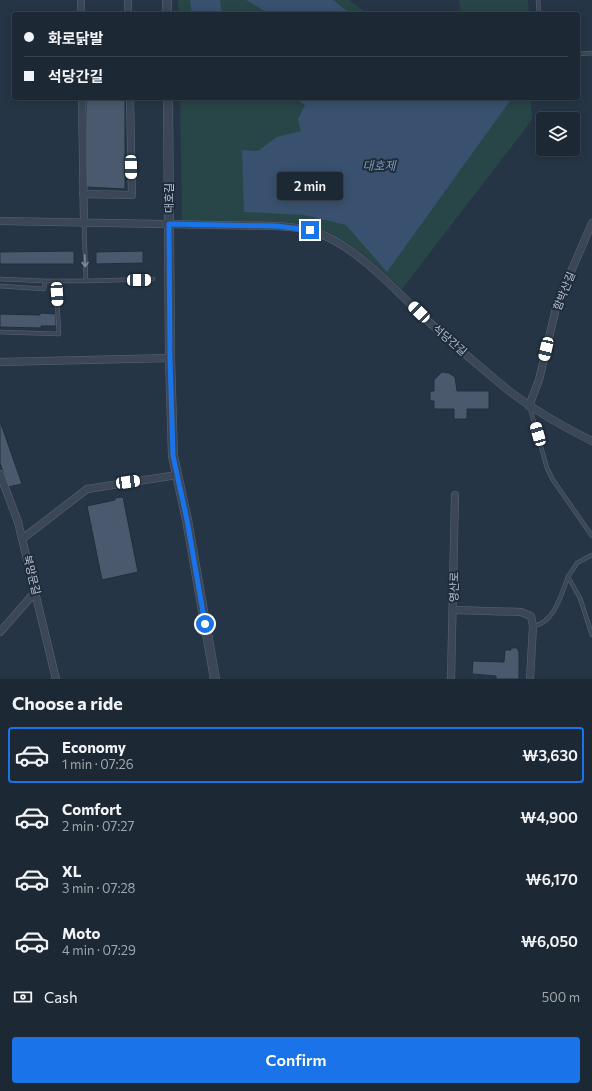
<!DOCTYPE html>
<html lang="en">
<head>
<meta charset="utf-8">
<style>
	:root { --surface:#1c2834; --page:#293440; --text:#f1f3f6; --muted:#a0a6ac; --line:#3a444f; --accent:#1a73e8 }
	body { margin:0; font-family:Commissioner,"Noto Sans KR",sans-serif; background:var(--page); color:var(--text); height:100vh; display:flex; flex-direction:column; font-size:15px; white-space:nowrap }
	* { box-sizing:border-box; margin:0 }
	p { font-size:13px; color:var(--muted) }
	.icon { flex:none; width:22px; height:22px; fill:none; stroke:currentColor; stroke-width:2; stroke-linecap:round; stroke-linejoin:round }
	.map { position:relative; height:679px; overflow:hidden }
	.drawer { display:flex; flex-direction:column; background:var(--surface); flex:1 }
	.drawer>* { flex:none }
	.top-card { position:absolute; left:12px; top:12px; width:568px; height:88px; border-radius:4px; box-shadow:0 2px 10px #0003,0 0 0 1px var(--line); display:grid; align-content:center; height:88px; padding:0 12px; background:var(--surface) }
	.controls { position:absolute; left:536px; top:112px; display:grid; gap:8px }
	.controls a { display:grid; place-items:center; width:44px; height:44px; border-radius:4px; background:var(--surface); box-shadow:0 2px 10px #0003,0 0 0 1px var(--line); font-size:20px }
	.end { position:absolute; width:18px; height:18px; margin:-9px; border:5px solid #1a73e8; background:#fff; box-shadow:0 0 0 2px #fff }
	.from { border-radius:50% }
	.bubble { position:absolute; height:28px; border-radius:4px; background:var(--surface); box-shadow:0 2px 10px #0003,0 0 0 1px var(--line); font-size:13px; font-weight:600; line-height:28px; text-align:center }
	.car { position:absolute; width:12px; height:24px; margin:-12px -6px; border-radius:5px; box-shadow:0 0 3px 1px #0007; background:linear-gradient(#fff 24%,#345 0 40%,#fff 0 76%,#345 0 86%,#fff 0) }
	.top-card b { display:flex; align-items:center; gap:14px; height:38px; font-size:15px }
	.top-card b+b { border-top:1px solid var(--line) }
	.top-card i { width:10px; height:10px; background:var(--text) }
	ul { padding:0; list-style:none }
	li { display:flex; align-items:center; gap:12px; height:56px; margin:0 8px 6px; padding:0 4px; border:2px solid transparent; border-radius:4px }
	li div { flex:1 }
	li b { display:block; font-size:15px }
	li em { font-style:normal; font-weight:600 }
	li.selected { border-color:var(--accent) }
	li>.icon { width:36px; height:36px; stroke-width:1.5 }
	h2 { padding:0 12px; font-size:18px; line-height:48px }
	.pay { display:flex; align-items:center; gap:10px; height:44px; padding:0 12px; font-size:15px }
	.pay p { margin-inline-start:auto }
	.primary-button { display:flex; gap:8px; margin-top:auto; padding:8px 12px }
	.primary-button a { flex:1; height:46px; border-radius:4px; background:var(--accent); color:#fff; font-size:16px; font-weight:600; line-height:46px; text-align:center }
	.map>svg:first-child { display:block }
	.green { fill:#284547 }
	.water { fill:#39516e }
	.building { fill:#4a596d; stroke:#212e3d }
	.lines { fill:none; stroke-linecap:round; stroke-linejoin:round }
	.service-casing { stroke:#596573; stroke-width:4.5 }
	.minor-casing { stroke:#596573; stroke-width:8 }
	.tertiary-casing { stroke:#596573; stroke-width:10 }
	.service { stroke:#3b4756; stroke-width:3.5 }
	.minor { stroke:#3b4756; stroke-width:7 }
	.tertiary { stroke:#3b4756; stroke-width:9 }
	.oneway { stroke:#808b99 }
	.route { stroke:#1a73e8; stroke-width:5 }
	.labels { text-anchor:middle; stroke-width:4; stroke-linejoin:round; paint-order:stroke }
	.street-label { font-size:11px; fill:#b9c2cf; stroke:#1f2c3b }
	.water-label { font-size:12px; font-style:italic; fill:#7e98b8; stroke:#1f2c3b }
</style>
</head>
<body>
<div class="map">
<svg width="592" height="679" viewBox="0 0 592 679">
	<rect width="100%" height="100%" fill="#263546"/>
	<path class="green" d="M178,0H349L368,14H178Z
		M459,0H528L529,14H461Z
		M180,98H531L532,120L402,289C368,258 345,233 299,223L182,222Z"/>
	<path class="water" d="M190,0H220L222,14H192Z
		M246,0H333L351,14H270Z
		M295,98H512L387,272L346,225L304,215L244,212L242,150L258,151L277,137L301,131L298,119L305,105Z"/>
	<path class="building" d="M86,98H125V189L86,187Z
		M74,251V264H0V252Z
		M143,251V263L96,264V252Z
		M40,313L56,314V326H41V328L0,327V314L40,315Z
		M442,372L449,373L455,377L457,391H489V409H467V419H454V409H434V401H430V391H434V380Z
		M0,421L22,484L8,487L0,463Z
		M123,497L138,572L102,580L87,506L115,500V498Z
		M511,648H518V651H519V679H496V676L472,674L473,661L504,662L505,650H511Z"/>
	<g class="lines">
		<g class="service-casing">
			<path id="service" d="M538,0L539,14
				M578,54L592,53
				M0,279L45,281
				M86,281L153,279
				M0,286L44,289L45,281H86L84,222
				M0,332L59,334L56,281
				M530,408L547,468L553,480L592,536
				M568,577L577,563L592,555
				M534,626C555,622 561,594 568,577L580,598L592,635"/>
		</g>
		<g class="minor-casing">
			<path id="minor" d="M81,0V14
				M128,0V14
				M82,98L84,222
				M83,194L132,195L130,98
				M0,221L275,226C292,227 308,228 323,235C361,251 398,293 428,321C451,342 474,362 497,381C526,406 558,424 592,441
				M0,362L170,358
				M529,406L539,380L557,304L592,223
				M0,474L18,522L56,679
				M22,539L87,489L177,475
				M454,610L521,612L531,616L533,626L530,679
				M0,632L36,591
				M451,679L455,495"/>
		</g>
		<g class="tertiary-casing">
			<path id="tertiary" d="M167,0V14
				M168,98L170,358L173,456L187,520L215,679"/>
		</g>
		<use href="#service" class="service"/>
		<use href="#minor" class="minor"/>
		<use href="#tertiary" class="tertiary"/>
	</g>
	<defs><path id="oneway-shaft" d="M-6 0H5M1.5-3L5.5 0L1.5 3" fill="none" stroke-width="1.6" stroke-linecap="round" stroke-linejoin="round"/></defs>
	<use class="oneway" href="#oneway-shaft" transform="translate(85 261) rotate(88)"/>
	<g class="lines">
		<path class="route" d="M205,624L187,520L173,456L170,358L169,224L276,226L310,230"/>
	</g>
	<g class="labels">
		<g class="street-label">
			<text transform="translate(169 198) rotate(-90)" y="4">대호길</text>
			<text transform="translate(564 291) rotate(-68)" y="4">함박산길</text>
			<text transform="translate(450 340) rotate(41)" y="4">석당간길</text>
			<text transform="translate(32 575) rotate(76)" y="4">북망문길</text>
			<text transform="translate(454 587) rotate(-89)" y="4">영산로</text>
		</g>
		<g class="water-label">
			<text x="379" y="170">대호제</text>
		</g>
	</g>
</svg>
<div class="controls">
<a><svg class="icon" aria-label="layers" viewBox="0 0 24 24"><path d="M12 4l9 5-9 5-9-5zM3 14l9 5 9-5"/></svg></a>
</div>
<i class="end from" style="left:205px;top:624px"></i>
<i class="end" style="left:310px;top:230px"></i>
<div class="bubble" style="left:277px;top:172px;width:66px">2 min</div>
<i class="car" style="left:131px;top:167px;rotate:179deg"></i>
<i class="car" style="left:139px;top:280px;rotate:89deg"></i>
<i class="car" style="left:57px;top:294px;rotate:177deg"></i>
<i class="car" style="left:419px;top:312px;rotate:314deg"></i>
<i class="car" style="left:546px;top:349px;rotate:193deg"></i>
<i class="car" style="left:538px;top:434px;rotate:344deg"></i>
<i class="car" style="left:128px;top:482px;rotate:82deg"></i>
<div class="top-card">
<b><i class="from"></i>화로닭발</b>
<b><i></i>석당간길</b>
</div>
</div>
<section class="drawer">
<h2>Choose a ride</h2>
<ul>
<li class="selected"><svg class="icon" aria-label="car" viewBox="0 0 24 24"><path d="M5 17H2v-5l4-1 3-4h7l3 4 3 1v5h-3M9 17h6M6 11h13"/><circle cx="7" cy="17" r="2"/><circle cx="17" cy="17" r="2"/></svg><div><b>Economy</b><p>1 min · 07:26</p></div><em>₩3,630</em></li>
<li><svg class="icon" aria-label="car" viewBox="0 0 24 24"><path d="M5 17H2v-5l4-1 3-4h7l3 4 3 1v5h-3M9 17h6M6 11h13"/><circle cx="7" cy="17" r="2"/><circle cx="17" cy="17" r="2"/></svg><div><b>Comfort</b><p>2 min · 07:27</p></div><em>₩4,900</em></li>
<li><svg class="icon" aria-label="car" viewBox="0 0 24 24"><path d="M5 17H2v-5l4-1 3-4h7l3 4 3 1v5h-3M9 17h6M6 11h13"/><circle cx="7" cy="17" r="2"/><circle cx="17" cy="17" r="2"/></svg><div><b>XL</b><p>3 min · 07:28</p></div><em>₩6,170</em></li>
<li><svg class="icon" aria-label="car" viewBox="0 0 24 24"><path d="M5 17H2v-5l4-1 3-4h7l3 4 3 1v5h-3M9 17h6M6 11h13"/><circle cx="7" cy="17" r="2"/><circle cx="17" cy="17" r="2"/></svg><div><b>Moto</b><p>4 min · 07:29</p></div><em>₩6,050</em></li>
</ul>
<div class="pay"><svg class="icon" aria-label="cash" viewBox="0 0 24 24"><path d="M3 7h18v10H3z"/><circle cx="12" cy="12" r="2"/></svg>Cash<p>500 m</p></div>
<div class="primary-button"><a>Confirm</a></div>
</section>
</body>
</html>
